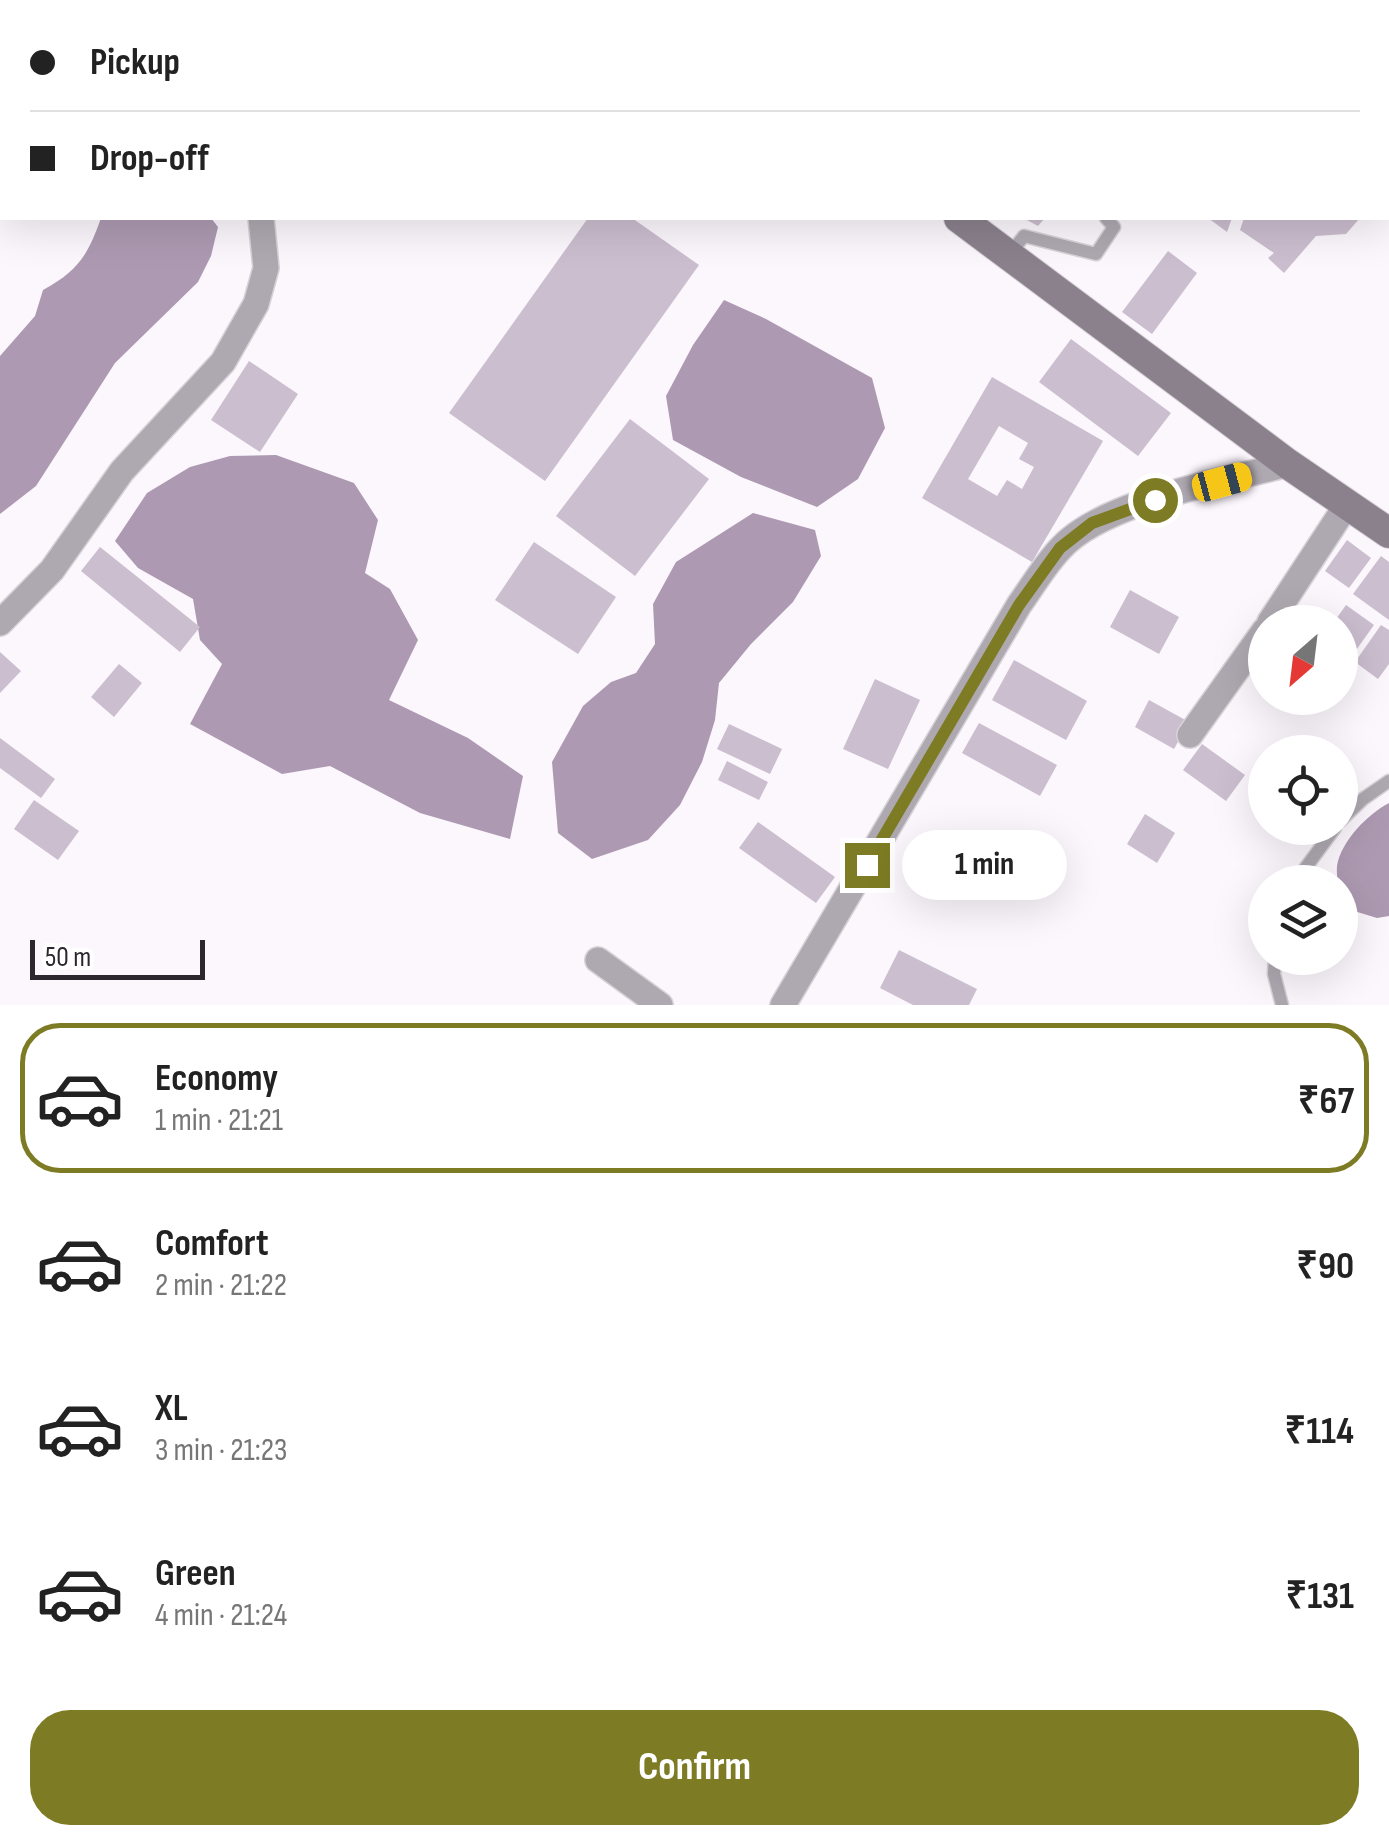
<!DOCTYPE html>
<html lang="en">
<head>
<meta charset="utf-8">
<style>
	:root { --surface:#fff; --page:#f2f2f2; --text:#222; --muted:#767676; --line:#e0e0e0; --accent:#7d7b23 }
	body { margin:0; font-family:"Sofia Sans Condensed",sans-serif; background:var(--page); color:var(--text); height:100vh; display:flex; flex-direction:column; font-size:38px; white-space:nowrap }
	* { box-sizing:border-box; margin:0 }
	p { font-size:32px; color:var(--muted) }
	.icon { flex:none; width:55px; height:55px; fill:none; stroke:currentColor; stroke-width:2; stroke-linecap:round; stroke-linejoin:round }
	.map { position:relative; height:1005px; overflow:hidden }
	.sheet { display:flex; flex-direction:column; background:var(--surface); flex:1 }
	.sheet>* { flex:none }
	.banner { position:absolute; left:0px; top:0px; width:1390px; height:220px; box-shadow:0 10px 40px #0002; display:grid; align-content:center; height:220px; padding:0 30px; background:var(--surface) }
	.needle { width:65px; rotate:208deg }
	.fabs { position:absolute; left:1248px; top:605px; display:grid; gap:20px }
	.fabs a { display:grid; place-items:center; width:110px; height:110px; border-radius:50%; background:var(--surface); box-shadow:0 10px 40px #0002; font-size:50px }
	.scale { position:absolute; left:30px; bottom:25px; width:175px; box-sizing:border-box; padding-left:10px; border:5px solid #2c272e; border-top:0; font-size:28px; line-height:35px; white-space:nowrap; color:#2c272e; -webkit-text-stroke:8px #fff; paint-order:stroke }
	.end { position:absolute; width:45px; height:45px; margin:-22px; border:12px solid #7d7b23; background:#fff; box-shadow:0 0 0 5px #fff }
	.from { border-radius:50% }
	.bubble { position:absolute; height:70px; border-radius:35px; background:var(--surface); box-shadow:0 10px 40px #0002; font-size:32px; font-weight:700; line-height:70px; text-align:center }
	.car { position:absolute; width:30px; height:60px; margin:-30px -15px; border-radius:12px; box-shadow:0 0 8px 2px #0007; background:linear-gradient(#f5c518 24%,#345 0 40%,#f5c518 0 76%,#345 0 86%,#f5c518 0) }
	.banner b { display:flex; align-items:center; gap:35px; height:95px; font-size:38px }
	.banner b+b { border-top:2px solid var(--line) }
	.banner i { width:25px; height:25px; background:var(--text) }
	ul { padding:18px 0 0; list-style:none }
	li { display:flex; align-items:center; gap:30px; height:150px; margin:0 20px 15px; padding:0 10px; border:5px solid transparent; border-radius:40px }
	li div { flex:1 }
	li b { display:block; font-size:38px }
	li em { font-style:normal; font-weight:700 }
	li.selected { border-color:var(--accent) }
	li>.icon { width:90px; height:90px; stroke-width:1.5 }
	.action { display:flex; gap:20px; margin-top:auto; padding:20px 30px }
	.action a { flex:1; height:115px; border-radius:40px; background:var(--accent); color:#fff; font-size:40px; font-weight:700; line-height:115px; text-align:center }
	.map>svg:first-child { display:block }
	.water { fill:#ad9ab2 }
	.building { fill:#cbbecf; fill-rule:evenodd }
	.lines { fill:none; stroke-linecap:round; stroke-linejoin:round }
	.lane-casing { stroke:#d7d1d8; stroke-width:15 }
	.street-casing { stroke:#d7d1d8; stroke-width:28 }
	.secondary-casing { stroke:#d7d1d8; stroke-width:32 }
	.lane { stroke:#aea8b0; stroke-width:12 }
	.street { stroke:#aea8b0; stroke-width:25 }
	.secondary { stroke:#8a818d; stroke-width:30 }
	.route { stroke:#7d7b23; stroke-width:12 }
</style>
</head>
<body>
<div class="map">
<svg width="1389" height="1005" viewBox="0 0 1389 1005">
	<rect width="100%" height="100%" fill="#fcf6fd"/>
	<path class="water" d="M1283,0H1389V150L1388,2H1281Z
		M101,218H211L218,227L211,256L198,282L115,363L36,486L0,514V356L35,316L43,290C78,271 88,255 101,218Z
		M724,300L766,319L872,378L885,428L858,479L817,507L741,477L673,440L666,396L693,345Z
		M276,455L354,483L378,520L365,573L390,589L418,640L389,700L468,738L523,776L510,839L420,813L330,766L282,774L190,724L222,664L200,640L193,599L138,568L115,541L147,493L190,467L230,456Z
		M753,513L815,530L821,556L793,602L751,644L719,683L715,720L702,762L680,805L648,840L592,859L558,833L552,762L583,706L611,682L636,673L655,644L653,604L676,562Z
		M1389,803V916L1377,918L1341,907C1340,894 1336,879 1337,866C1341,841 1368,814 1389,803Z"/>
	<path class="building" d="M588,218H632L699,265L545,481L449,413Z
		M1023,218H1045L1038,226Z
		M1208,218H1232L1227,232Z
		M1244,218H1360L1346,234L1316,236L1284,273L1268,258L1274,253L1240,230Z
		M1168,251L1197,273L1152,334L1122,312Z
		M1071,339L1171,413L1138,456L1039,382Z
		M249,361L298,394L260,452L211,420Z
		M992,377L1103,441L1032,562L922,498ZM999,426L1028,443L1019,459L1034,467L1022,489L1007,480L997,496L968,479Z
		M630,419L709,479L635,576L556,516Z
		M1347,540L1371,558L1349,588L1325,571Z
		M534,542L616,597L578,654L495,600Z
		M100,547L200,627L180,652L81,571Z
		M1381,556L1389,562V620L1353,594Z
		M1130,590L1179,617L1159,654L1110,627Z
		M1346,605L1374,625L1349,660L1340,653V622H1334Z
		M1381,625L1389,630V664L1378,679L1355,662Z
		M0,652L21,671L0,693Z
		M1014,660L1087,701L1066,740L992,700Z
		M119,664L142,683L114,717L91,697Z
		M875,679L920,700L888,769L843,749Z
		M1149,700L1189,722L1174,749L1135,727Z
		M979,723L1057,765L1040,796L962,753Z
		M729,724L782,749L770,774L717,749Z
		M0,738L55,779L41,798L0,768Z
		M1202,744L1245,775L1226,801L1183,770Z
		M727,761L768,782L759,800L718,780Z
		M34,800L79,831L58,860L14,829Z
		M1145,814L1175,833L1157,863L1127,844Z
		M758,822L835,877L816,903L739,848Z
		M899,950L977,989L969,1005H913L880,988Z"/>
	<g class="lines">
		<g class="lane-casing">
			<path id="lane" d="M1009,255L1024,236L1096,254L1114,227L1106,218
				M1340,821L1363,799L1389,781
				M1295,882L1335,828
				M1275,958L1274,974L1282,1005"/>
		</g>
		<g class="street-casing">
			<path id="street" d="M428,0L434,2
				M928,0L929,2
				M961,1L964,2
				M273,2L276,0
				M1082,2L1085,0
				M1270,622L1348,503
				M0,623L52,570L122,471L223,362L256,304L266,268L261,218
				M1190,735L1265,630
				M598,960L660,1005
				M783,1005L1019,605C1032,587 1044,566 1060,549C1103,501 1225,481 1288,464"/>
		</g>
		<g class="secondary-casing">
			<path id="secondary" d="M674,0L677,2
				M959,218L1288,464L1389,533"/>
		</g>
		<use href="#lane" class="lane"/>
		<use href="#street" class="street"/>
		<use href="#secondary" class="secondary"/>
	</g>
	<g class="lines">
		<path class="route" d="M867,865L1019,605L1060,548L1092,523L1155,500"/>
	</g>
</svg>
<div class="fabs">
<a><svg class="needle" viewBox="-14 -14 28 28"><path d="M0-13l5 13h-10z" fill="#e53935"/><path d="M0 13l5-13h-10z" fill="#767676"/></svg></a>
<a><svg class="icon" aria-label="locate" viewBox="0 0 24 24"><circle cx="12" cy="12" r="6"/><path d="M12 2v4M12 18v4M2 12h4M18 12h4"/></svg></a>
<a><svg class="icon" aria-label="layers" viewBox="0 0 24 24"><path d="M12 4l9 5-9 5-9-5zM3 14l9 5 9-5"/></svg></a>
</div>
<div class="scale">50 m</div>
<i class="end from" style="left:1155px;top:500px"></i>
<i class="end" style="left:867px;top:865px"></i>
<div class="bubble" style="left:902px;top:830px;width:165px">1 min</div>
<i class="car" style="left:1222px;top:482px;rotate:75deg"></i>
<div class="banner">
<b><i class="from"></i>Pickup</b>
<b><i></i>Drop-off</b>
</div>
</div>
<section class="sheet">
<ul>
<li class="selected"><svg class="icon" aria-label="car" viewBox="0 0 24 24"><path d="M5 17H2v-5l4-1 3-4h7l3 4 3 1v5h-3M9 17h6M6 11h13"/><circle cx="7" cy="17" r="2"/><circle cx="17" cy="17" r="2"/></svg><div><b>Economy</b><p>1 min · 21:21</p></div><em>₹67</em></li>
<li><svg class="icon" aria-label="car" viewBox="0 0 24 24"><path d="M5 17H2v-5l4-1 3-4h7l3 4 3 1v5h-3M9 17h6M6 11h13"/><circle cx="7" cy="17" r="2"/><circle cx="17" cy="17" r="2"/></svg><div><b>Comfort</b><p>2 min · 21:22</p></div><em>₹90</em></li>
<li><svg class="icon" aria-label="car" viewBox="0 0 24 24"><path d="M5 17H2v-5l4-1 3-4h7l3 4 3 1v5h-3M9 17h6M6 11h13"/><circle cx="7" cy="17" r="2"/><circle cx="17" cy="17" r="2"/></svg><div><b>XL</b><p>3 min · 21:23</p></div><em>₹114</em></li>
<li><svg class="icon" aria-label="car" viewBox="0 0 24 24"><path d="M5 17H2v-5l4-1 3-4h7l3 4 3 1v5h-3M9 17h6M6 11h13"/><circle cx="7" cy="17" r="2"/><circle cx="17" cy="17" r="2"/></svg><div><b>Green</b><p>4 min · 21:24</p></div><em>₹131</em></li>
</ul>
<div class="action"><a>Confirm</a></div>
</section>
</body>
</html>
